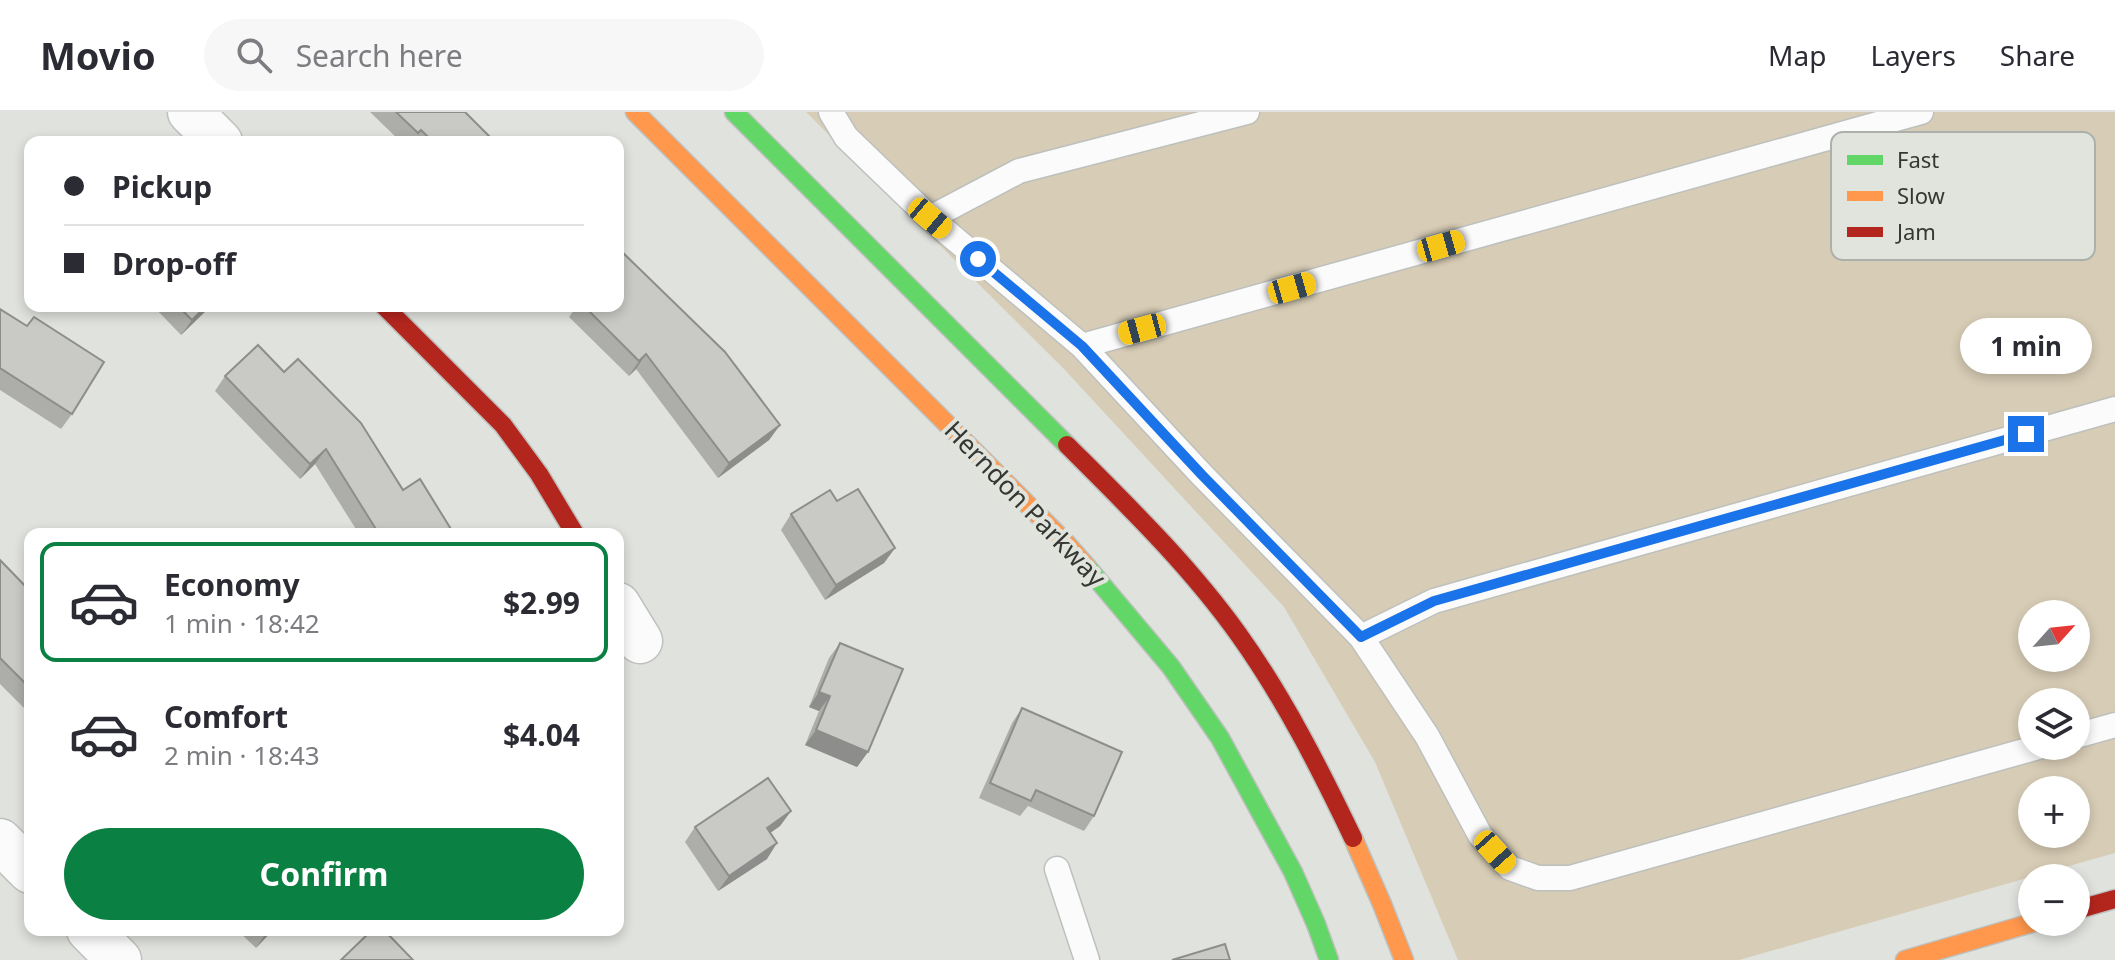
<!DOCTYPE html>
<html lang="en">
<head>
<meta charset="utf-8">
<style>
	:root { --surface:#fff; --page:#f7f7f7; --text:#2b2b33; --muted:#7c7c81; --line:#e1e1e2; --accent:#0b8043 }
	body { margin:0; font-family:"Noto Sans",sans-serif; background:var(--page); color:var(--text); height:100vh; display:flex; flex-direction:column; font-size:30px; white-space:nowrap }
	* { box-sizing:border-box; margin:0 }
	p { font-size:26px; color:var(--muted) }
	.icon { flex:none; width:44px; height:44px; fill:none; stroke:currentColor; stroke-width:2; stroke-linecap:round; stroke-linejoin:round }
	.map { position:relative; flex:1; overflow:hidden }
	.sheet { position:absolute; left:24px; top:416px; width:600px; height:408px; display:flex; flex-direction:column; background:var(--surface); border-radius:16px; box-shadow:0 4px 12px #0003 }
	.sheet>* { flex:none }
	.guide { position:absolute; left:24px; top:24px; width:600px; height:176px; border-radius:16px; box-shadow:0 4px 12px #0003; display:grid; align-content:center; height:176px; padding:0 40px; background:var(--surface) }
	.needle { width:52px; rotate:63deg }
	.buttons { position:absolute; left:2018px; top:488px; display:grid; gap:16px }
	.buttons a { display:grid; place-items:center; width:72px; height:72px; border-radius:50%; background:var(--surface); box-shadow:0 4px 12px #0003; font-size:40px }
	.end { position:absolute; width:36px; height:36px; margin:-18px; border:10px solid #1a73e8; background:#fff; box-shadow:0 0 0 4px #fff }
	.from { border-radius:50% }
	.bubble { position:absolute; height:56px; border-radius:28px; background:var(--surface); box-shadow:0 4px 12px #0003; font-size:26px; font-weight:700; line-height:56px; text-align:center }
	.car { position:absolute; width:24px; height:48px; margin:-24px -12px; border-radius:10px; box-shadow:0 0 6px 2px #0007; background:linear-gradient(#f5c518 24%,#345 0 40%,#f5c518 0 76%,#345 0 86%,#f5c518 0) }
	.guide b { display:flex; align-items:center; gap:28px; height:76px; font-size:30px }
	.guide b+b { border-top:2px solid var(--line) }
	.guide i { width:20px; height:20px; background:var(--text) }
	ul { padding:14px 0 0; list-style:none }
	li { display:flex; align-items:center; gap:24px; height:120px; margin:0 16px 12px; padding:0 24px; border:4px solid transparent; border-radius:16px }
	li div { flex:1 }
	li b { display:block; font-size:30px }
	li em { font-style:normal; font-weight:700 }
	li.on { border-color:var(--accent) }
	li>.icon { width:72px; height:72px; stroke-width:1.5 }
	.cta { display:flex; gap:16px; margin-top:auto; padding:16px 40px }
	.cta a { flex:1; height:92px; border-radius:48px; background:var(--accent); color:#fff; font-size:32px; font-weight:700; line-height:92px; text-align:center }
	header { display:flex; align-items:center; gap:48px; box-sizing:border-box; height:112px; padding:0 40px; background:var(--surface); border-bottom:2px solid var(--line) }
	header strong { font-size:38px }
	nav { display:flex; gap:44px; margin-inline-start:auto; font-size:28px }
	.search { width:560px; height:72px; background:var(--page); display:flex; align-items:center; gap:20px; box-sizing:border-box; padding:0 28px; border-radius:44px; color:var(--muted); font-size:30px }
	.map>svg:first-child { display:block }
	.green { fill:#d7ccb5; fill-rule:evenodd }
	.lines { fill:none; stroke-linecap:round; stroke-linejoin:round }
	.lane-casing { stroke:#bec0bd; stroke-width:27 }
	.street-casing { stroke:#bec0bd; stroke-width:47 }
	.fast-casing { stroke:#bec0bd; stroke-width:21 }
	.slow-casing { stroke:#bec0bd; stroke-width:21 }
	.jam-casing { stroke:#bec0bd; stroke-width:21 }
	.lane { stroke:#fafbfa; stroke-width:24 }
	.street { stroke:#fafbfa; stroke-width:44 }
	.fast { stroke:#63d668; stroke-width:18 }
	.slow { stroke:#ff974d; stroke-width:18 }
	.jam { stroke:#b3261e; stroke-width:18 }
	.wall { fill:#adaeaa }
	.shaded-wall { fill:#8d8d8b }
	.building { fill:#c9cac6; stroke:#8d8d8b; stroke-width:2 }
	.route { stroke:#1a73e8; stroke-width:10 }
	.labels { text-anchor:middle; stroke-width:8; stroke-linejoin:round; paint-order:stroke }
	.street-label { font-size:26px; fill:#363734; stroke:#e0e4dc }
	.key { fill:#e0e4dc; stroke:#adb0aa; stroke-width:2 }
	.key-label { font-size:22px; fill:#363734 }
</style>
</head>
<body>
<header>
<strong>Movio</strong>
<div class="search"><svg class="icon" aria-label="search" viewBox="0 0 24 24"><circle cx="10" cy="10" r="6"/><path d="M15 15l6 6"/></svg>Search here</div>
<nav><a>Map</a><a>Layers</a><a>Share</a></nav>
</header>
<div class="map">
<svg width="2115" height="848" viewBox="0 0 2115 848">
	<rect width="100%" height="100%" fill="#e0e2de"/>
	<path class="green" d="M806,0H2115V741L1739,848H1458L1375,650L1284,495L1064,257ZM2032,502H2076V546H2032ZM2032,590H2076V634H2032ZM2032,678H2076V722H2032Z"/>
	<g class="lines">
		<g class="lane-casing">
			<path id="lane" d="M831,0L846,25L930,106L1082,234L1202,363L1361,525L1427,624L1480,723L1510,756L1538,766H1570L2042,634
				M930,106L1019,59L1247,0
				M1082,234L1921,0
				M1361,525L1434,489L2115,297
				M2076,624L2115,613
				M1057,757L1087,848"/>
		</g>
		<g class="street-casing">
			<path id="street" d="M190,0L220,30
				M618,493L640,529
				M0,729L30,759
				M89,818L119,848"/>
		</g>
		<g class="fast-casing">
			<path id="fast" d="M734,0L1067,333
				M1087,455L1171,555L1220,626L1293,760L1316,812L1329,848"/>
		</g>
		<g class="slow-casing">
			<path id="slow" d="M635,0L1065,430L1087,455
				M1353,726L1382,792L1404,848
				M1905,848L2035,810"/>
		</g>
		<g class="jam-casing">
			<path id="jam" d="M384,194L503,313L539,362L575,422
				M1067,333C1128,394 1189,453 1239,523C1284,586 1320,657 1353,726
				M2076,798L2115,787"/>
		</g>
		<use href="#lane" class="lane"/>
		<use href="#street" class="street"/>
		<use href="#fast" class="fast"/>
		<use href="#slow" class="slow"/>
		<use href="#jam" class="jam"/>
	</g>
	<path class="wall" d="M370,0H465L495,30H401Z
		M153,194H211L181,223Z
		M577,194H618L780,313L769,328L718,366L636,257L629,264L569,205Z
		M0,197L72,302L61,317L0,278Z
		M284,260L403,378L454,422H359L315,352L300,367L215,279L225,264Z
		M837,389L895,436L884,451L825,488L781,418L791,402Z
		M0,448L30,479V602L0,572Z
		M840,531L868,640L857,655L805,633L819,599L809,595L829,546Z
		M1022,596L1094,704L1084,719L1028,694L1020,704L979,686L1012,611Z
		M791,699L780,714L770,721L767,747L718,779L685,730L695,715Z
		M237,818H273L256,836Z"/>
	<path class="shaded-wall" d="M206,194H211L181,223L192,208Z
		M646,242L636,257L629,264L639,249Z
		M780,313L769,328L718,366L729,351Z
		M326,337L315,352L300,367L310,352Z
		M895,436L884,451L825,488L836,473Z
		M819,580L830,584L819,599L809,595Z
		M816,618L868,640L857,655L805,633Z
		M791,699L780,714L756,731L767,716Z
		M777,731L767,747L718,779L729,764Z
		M269,818H273L256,836L266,821Z"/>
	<path class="building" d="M396,0H465L495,30H433L421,18L418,21Z
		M618,136L725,240L780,313L729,351L646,242L639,249L584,194H618Z
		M178,194H206L192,208Z
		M0,197L27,214L34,205L104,250L72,302L0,256Z
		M258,233L284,260L298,247L361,311L403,378L420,367L454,422H379L326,337L310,352L225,264Z
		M858,377L895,436L836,473L791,402L830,378L837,389Z
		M0,448L30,479V576L0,546Z
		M840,531L903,557L868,640L816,618L830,584L819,580Z
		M1022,596L1122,640L1094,704L1036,678L1031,689L990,671Z
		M768,666L791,699L767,716L777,731L729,764L695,715Z
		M372,818H384L413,848H341Z
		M1225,832L1230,848H1172Z"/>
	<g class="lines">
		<path class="route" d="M978,147L1082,234L1202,363L1361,525L1434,489L2026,322"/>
	</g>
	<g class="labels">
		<g class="street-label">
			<text transform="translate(1025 392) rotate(46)" y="9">Herndon Parkway</text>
		</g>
	</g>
	<rect x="1831" y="20" width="264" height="128" rx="12" class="key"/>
	<rect x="1847" y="43" width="36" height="10" fill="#63d668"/>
	<rect x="1847" y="79" width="36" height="10" fill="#ff974d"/>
	<rect x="1847" y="115" width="36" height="10" fill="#b3261e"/>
	<g class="key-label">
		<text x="1897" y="56">Fast</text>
		<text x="1897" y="92">Slow</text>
		<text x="1897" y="128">Jam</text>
	</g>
</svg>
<div class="buttons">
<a><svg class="needle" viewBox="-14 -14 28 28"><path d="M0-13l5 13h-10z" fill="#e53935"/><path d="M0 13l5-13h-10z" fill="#7c7c81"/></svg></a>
<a><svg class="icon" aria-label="layers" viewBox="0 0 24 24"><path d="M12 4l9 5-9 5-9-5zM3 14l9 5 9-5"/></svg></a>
<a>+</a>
<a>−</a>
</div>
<i class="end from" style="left:978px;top:147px"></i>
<i class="end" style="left:2026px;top:322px"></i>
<div class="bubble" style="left:1960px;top:206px;width:132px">1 min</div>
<i class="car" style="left:930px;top:106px;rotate:130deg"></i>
<i class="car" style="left:1441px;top:134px;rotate:74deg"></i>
<i class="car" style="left:1292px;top:176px;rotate:74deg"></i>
<i class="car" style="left:1142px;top:217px;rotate:255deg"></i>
<i class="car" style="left:1495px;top:740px;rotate:138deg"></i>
<div class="guide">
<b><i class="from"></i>Pickup</b>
<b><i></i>Drop-off</b>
</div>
<section class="sheet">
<ul>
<li class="on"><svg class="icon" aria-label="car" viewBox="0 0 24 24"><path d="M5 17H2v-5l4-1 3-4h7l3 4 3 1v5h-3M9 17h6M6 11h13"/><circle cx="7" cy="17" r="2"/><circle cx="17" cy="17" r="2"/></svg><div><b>Economy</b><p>1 min · 18:42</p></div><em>$2.99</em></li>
<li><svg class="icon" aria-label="car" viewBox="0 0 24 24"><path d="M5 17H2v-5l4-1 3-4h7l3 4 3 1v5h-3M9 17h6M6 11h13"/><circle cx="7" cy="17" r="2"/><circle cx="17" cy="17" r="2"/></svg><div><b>Comfort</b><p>2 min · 18:43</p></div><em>$4.04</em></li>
</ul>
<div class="cta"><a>Confirm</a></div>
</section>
</div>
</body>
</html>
